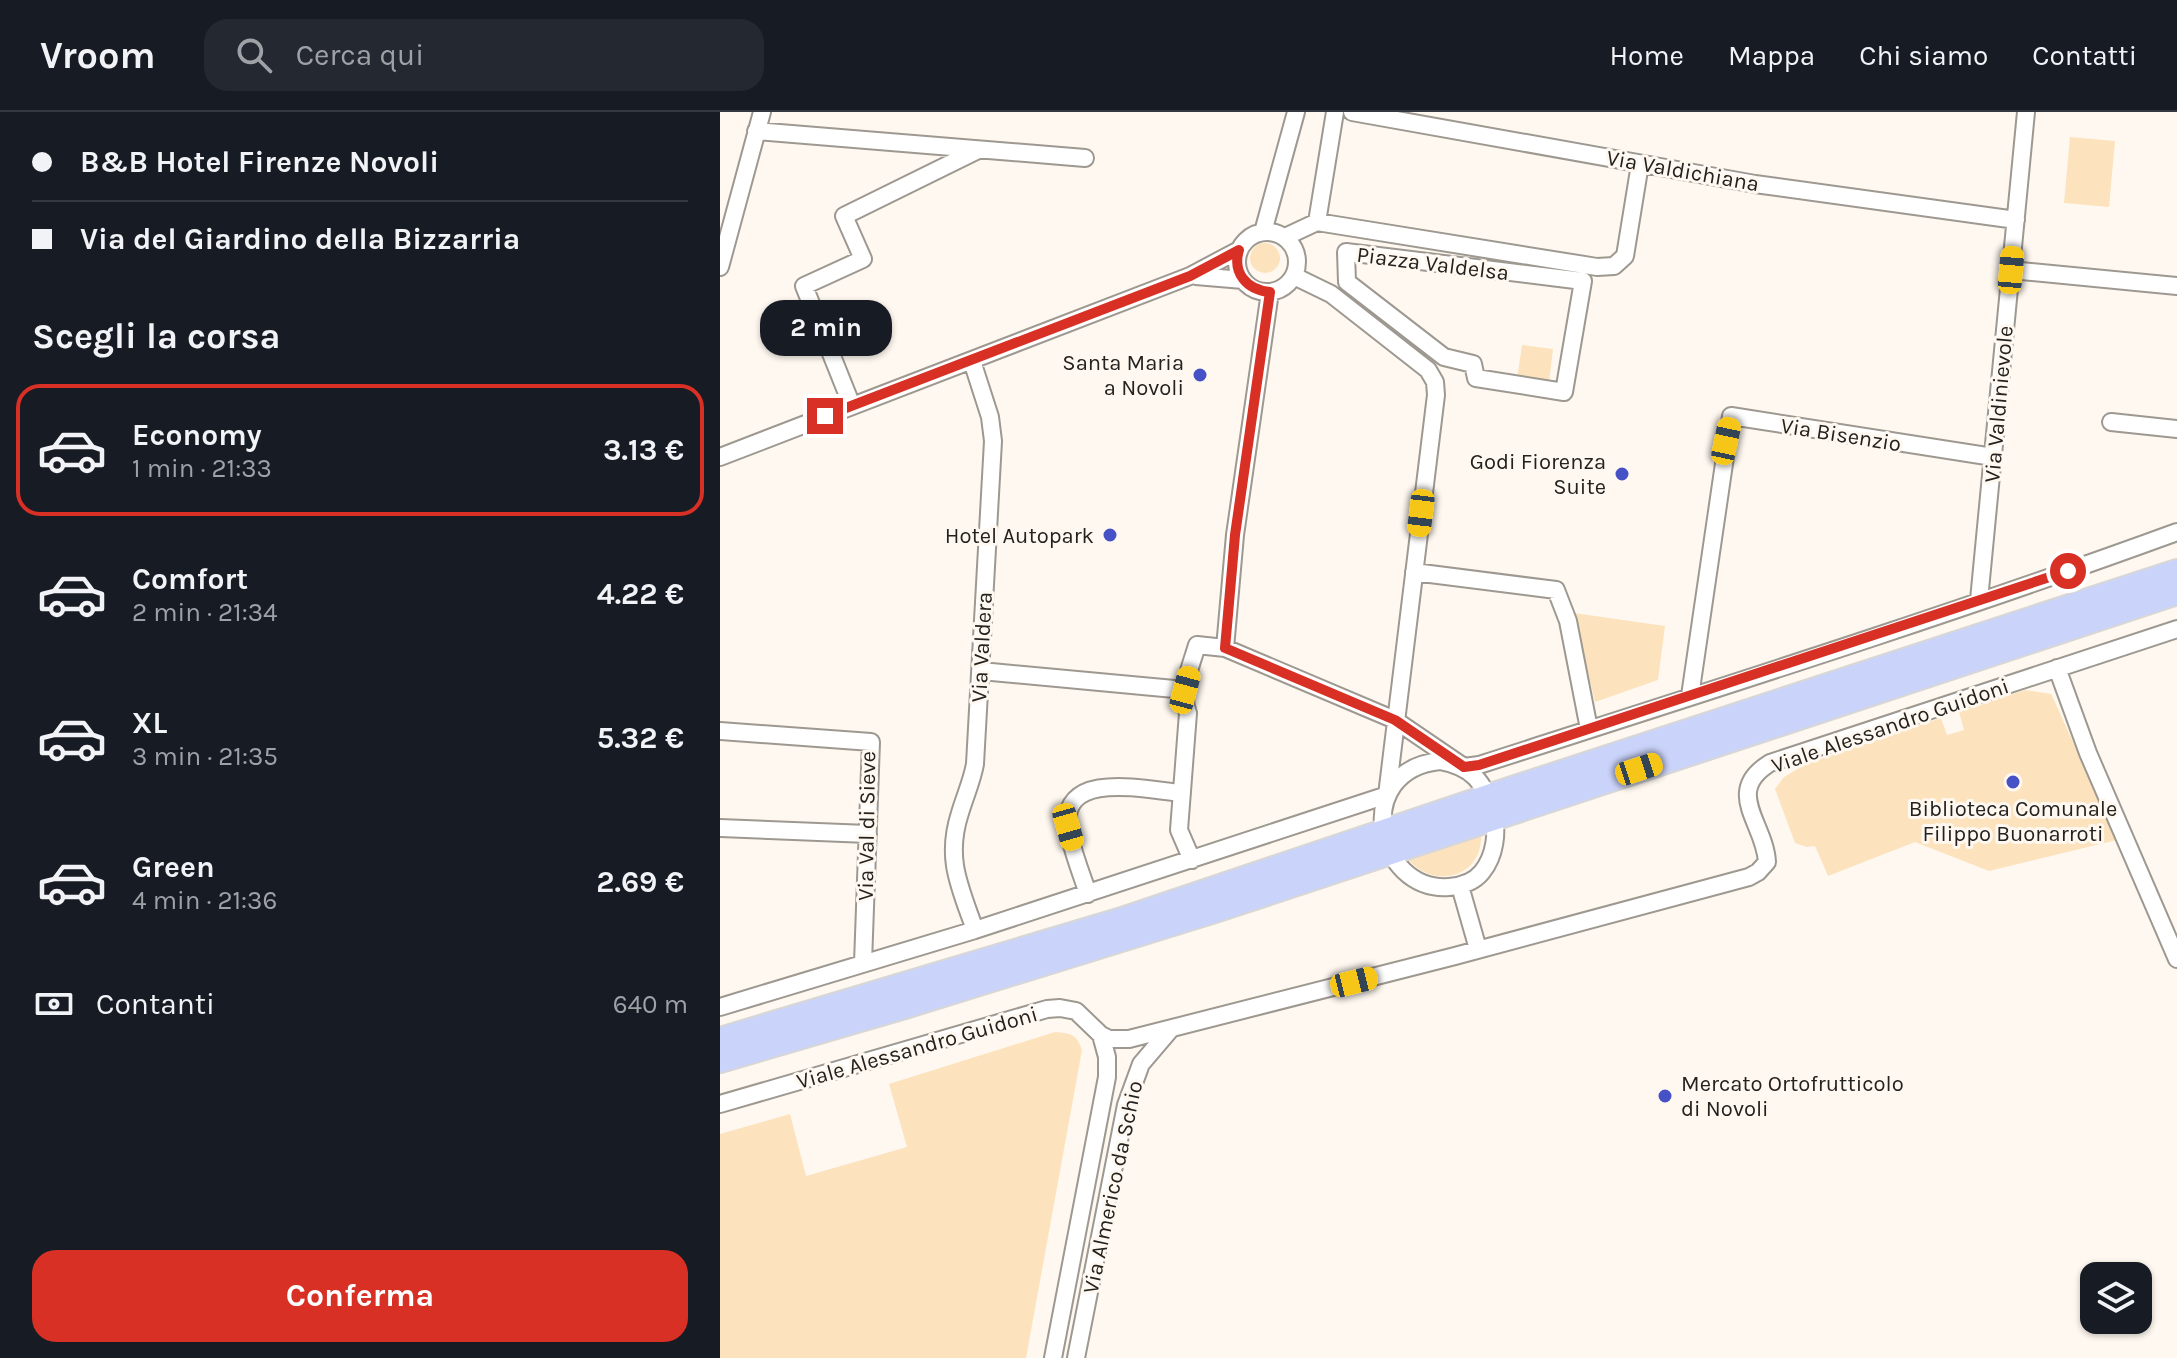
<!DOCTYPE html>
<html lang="it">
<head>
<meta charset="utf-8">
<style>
	:root { --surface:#171b24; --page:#242831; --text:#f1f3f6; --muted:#9ea1a6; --line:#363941; --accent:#d93025 }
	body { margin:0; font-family:Karla,sans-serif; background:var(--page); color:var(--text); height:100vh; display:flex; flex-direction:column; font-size:30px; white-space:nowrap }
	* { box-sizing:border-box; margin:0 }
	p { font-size:26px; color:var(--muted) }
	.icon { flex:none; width:44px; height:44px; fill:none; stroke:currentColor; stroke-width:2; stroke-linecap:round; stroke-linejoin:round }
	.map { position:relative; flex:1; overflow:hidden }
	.details { display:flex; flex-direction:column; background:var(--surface); width:720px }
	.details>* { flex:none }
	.hud { display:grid; align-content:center; height:176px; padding:0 32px; background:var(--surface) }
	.buttons { position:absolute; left:1360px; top:1150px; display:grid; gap:16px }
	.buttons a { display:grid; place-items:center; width:72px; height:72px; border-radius:16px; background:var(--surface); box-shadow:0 2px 6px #0004; font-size:40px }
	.end { position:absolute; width:36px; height:36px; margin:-18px; border:10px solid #d93025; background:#fff; box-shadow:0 0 0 4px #fff }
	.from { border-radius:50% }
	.bubble { position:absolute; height:56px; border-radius:24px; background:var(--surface); box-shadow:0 2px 6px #0004; font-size:26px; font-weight:700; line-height:56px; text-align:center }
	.car { position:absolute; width:24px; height:48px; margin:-24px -12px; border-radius:10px; box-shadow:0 0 6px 2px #0007; background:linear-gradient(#f5c518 24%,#345 0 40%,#f5c518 0 76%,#345 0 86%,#f5c518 0) }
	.hud b { display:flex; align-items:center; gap:28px; height:76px; font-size:30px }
	.hud b+b { border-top:2px solid var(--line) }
	.hud i { width:20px; height:20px; background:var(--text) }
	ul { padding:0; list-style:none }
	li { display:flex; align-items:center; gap:24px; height:132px; margin:0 16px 12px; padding:0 16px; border:4px solid transparent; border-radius:24px }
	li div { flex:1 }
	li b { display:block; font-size:30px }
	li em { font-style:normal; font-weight:700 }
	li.selected { border-color:var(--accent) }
	li>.icon { width:72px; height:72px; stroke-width:1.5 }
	h2 { padding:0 32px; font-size:36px; line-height:96px }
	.pay { display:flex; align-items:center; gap:20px; height:88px; padding:0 32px; font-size:30px }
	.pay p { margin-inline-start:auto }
	.button { display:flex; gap:16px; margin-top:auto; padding:16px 32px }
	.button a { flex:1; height:92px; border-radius:24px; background:var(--accent); color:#fff; font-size:32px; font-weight:700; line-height:92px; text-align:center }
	header { display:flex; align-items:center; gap:48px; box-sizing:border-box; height:112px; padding:0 40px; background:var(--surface); border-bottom:2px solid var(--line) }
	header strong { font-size:38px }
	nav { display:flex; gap:44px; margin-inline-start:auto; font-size:28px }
	.search { width:560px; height:72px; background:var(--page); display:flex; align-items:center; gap:20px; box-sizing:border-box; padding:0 28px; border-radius:24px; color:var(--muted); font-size:30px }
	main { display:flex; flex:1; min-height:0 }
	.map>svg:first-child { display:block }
	.green { fill:#fce3be }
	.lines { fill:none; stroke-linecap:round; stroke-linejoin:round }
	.street-casing { stroke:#9d9890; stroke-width:20 }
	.primary-casing { stroke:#d8d7d7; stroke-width:28 }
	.street { stroke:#fff; stroke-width:16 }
	.primary { stroke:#cad3fa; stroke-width:24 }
	.route { stroke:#d93025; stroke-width:10 }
	.poi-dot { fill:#4651c5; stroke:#fef8f0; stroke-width:3 }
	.labels { text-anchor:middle; stroke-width:6; stroke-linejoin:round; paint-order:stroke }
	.street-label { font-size:22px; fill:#24221f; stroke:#fef8f0 }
	.poi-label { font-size:22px; fill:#24221f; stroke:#fef8f0; text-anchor:end }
</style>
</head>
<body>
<header>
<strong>Vroom</strong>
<div class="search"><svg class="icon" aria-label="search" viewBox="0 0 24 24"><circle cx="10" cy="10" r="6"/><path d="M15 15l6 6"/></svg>Cerca qui</div>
<nav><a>Home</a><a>Mappa</a><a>Chi siamo</a><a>Contatti</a></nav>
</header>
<main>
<section class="details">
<div class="hud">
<b><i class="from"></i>B&amp;B Hotel Firenze Novoli</b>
<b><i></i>Via del Giardino della Bizzarria</b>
</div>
<h2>Scegli la corsa</h2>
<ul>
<li class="selected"><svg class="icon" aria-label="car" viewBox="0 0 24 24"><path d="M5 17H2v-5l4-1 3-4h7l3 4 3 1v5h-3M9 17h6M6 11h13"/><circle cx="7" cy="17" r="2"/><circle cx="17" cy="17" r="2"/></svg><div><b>Economy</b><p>1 min · 21:33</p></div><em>3.13 €</em></li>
<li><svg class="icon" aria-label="car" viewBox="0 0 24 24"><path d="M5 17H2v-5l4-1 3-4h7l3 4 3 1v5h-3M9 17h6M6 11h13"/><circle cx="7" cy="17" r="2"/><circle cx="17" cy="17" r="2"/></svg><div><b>Comfort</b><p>2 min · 21:34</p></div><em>4.22 €</em></li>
<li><svg class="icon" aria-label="car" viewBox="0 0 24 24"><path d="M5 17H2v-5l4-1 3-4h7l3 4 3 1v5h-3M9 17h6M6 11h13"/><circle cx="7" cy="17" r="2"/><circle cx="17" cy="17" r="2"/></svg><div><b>XL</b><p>3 min · 21:35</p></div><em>5.32 €</em></li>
<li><svg class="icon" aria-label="car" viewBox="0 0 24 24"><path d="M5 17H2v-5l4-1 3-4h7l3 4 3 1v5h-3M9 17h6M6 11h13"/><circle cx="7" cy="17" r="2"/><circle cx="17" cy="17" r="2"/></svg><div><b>Green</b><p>4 min · 21:36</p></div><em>2.69 €</em></li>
</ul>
<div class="pay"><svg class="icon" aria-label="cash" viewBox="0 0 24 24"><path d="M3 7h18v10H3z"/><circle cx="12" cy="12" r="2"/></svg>Contanti<p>640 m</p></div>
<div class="button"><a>Conferma</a></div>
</section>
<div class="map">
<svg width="1457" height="1246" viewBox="0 0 1457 1246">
	<rect width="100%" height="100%" fill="#fef8f0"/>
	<path class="green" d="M1350,25L1395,29L1389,95L1344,91Z
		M530 146a15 15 0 1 1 30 0a15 15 0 1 1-30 0Z
		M802,233L833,237L829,271L797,267Z
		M854,501L945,514L938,568L875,590Z
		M1305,578L1331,582L1335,590L1397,728L1269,759L1195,730L1108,764L1095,734L1087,735L1075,731L1055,677L1064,665L1086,652L1221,606L1227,623L1244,618L1239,600Z
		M762,719C761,727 761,737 757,744C742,773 702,769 687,745Z
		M335,920C350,921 357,922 362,938L306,1246H0V1022L70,1002L86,1064L187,1035L169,972Z"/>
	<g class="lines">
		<g class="street-casing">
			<path id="street" d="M632,0L1035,72L1296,108
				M36,19L365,46
				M597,110L615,0
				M543,120L576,0
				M517 150a30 30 0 1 1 60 0a30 30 0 1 1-60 0Z
				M565,125L597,110L877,155L894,154L905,144L920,52
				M626,140L863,169L844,280L756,266L753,252L724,245L627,170Z
				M0,155L42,0
				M1291,158L1457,174
				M476,164L523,168
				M252,249L270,305L273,329L255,652C252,669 245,684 240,701C225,747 240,775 255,818
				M132,294L84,174L143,147L124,104L256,39
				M1391,310L1457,317
				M0,345L470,164L519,138
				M694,460L836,478L848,509L869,617
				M1259,488L1306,0
				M505,536L515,423L550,180
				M1337,556L1368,641L1457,847
				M261,559L465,578
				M970,584L1011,304L1273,345
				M0,619L151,630L143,851
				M720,649C752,655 765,670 773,701C778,720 775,744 762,760C754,770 741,774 729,775C655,780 631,658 720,649Z
				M0,716L148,722
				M472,748L459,718L468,601C459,580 471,554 477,533L505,536L675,608L744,655L759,653C992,578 1227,504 1457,420
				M740,774L758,837
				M368,782C361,760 351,737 348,715C341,656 431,679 462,681
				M0,895L255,818L667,683L716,283L715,270L708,258L611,182L574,164
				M0,992L327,897L340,896L356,899L381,923L389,927H409L735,844L1029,765L1038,760L1047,750C1045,711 1003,680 1050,651L1457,517
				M333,1246L387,965V945L381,923
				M356,1246L406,993L421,952L450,918"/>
		</g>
		<g class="primary-casing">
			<path id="primary" d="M0,928L399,809L768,685L1457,460
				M0,948L188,893L495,798L1457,480"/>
		</g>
		<use href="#street" class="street"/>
		<use href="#primary" class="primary"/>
	</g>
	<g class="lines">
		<path class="route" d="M105,304L470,164L519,138C512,161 527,178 550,180L515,423L505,536L675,608L744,655L759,653L1348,459"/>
	</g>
	<g class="poi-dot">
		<circle cx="480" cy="263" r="8"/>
		<circle cx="902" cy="362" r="8"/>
		<circle cx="390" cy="423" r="8"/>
		<circle cx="1293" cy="670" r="8"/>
		<circle cx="945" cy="984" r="8"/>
	</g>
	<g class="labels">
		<g class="street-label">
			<text transform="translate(963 58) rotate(10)" y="8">Via Valdichiana</text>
			<text transform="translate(713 151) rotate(7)" y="8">Piazza Valdelsa</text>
			<text transform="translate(1278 292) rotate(-85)" y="8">Via Valdinievole</text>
			<text transform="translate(1121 322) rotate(9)" y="8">Via Bisenzio</text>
			<text transform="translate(261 535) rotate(-87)" y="8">Via Valdera</text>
			<text transform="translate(1170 613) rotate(-19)" y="8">Viale Alessandro Guidoni</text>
			<text transform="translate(146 714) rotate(-89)" y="8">Via Val di Sieve</text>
			<text transform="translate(197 935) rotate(-16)" y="8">Viale Alessandro Guidoni</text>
			<text transform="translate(392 1075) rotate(-78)" y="8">Via Almerico da Schio</text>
		</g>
		<g class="poi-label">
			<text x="464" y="258">Santa Maria<tspan x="464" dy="25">a Novoli</tspan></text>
			<text x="886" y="357">Godi Fiorenza<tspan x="886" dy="25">Suite</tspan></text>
			<text x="374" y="431">Hotel Autopark</text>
			<text x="1293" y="704" text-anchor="middle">Biblioteca Comunale<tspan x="1293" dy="25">Filippo Buonarroti</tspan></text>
			<text x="961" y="979" text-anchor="start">Mercato Ortofrutticolo<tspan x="961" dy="25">di Novoli</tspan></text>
		</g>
	</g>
</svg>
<div class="buttons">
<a><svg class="icon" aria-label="layers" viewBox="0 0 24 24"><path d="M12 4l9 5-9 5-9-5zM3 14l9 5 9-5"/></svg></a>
</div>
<i class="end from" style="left:1348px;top:459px"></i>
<i class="end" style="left:105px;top:304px"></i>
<div class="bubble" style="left:40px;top:188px;width:132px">2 min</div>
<i class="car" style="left:1291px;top:158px;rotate:5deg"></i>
<i class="car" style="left:1006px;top:329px;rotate:12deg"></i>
<i class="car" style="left:701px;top:401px;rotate:187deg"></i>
<i class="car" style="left:465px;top:578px;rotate:15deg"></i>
<i class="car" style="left:919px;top:657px;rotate:72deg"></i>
<i class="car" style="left:348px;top:715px;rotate:164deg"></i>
<i class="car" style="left:634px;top:870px;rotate:76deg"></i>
</div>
</main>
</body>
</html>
